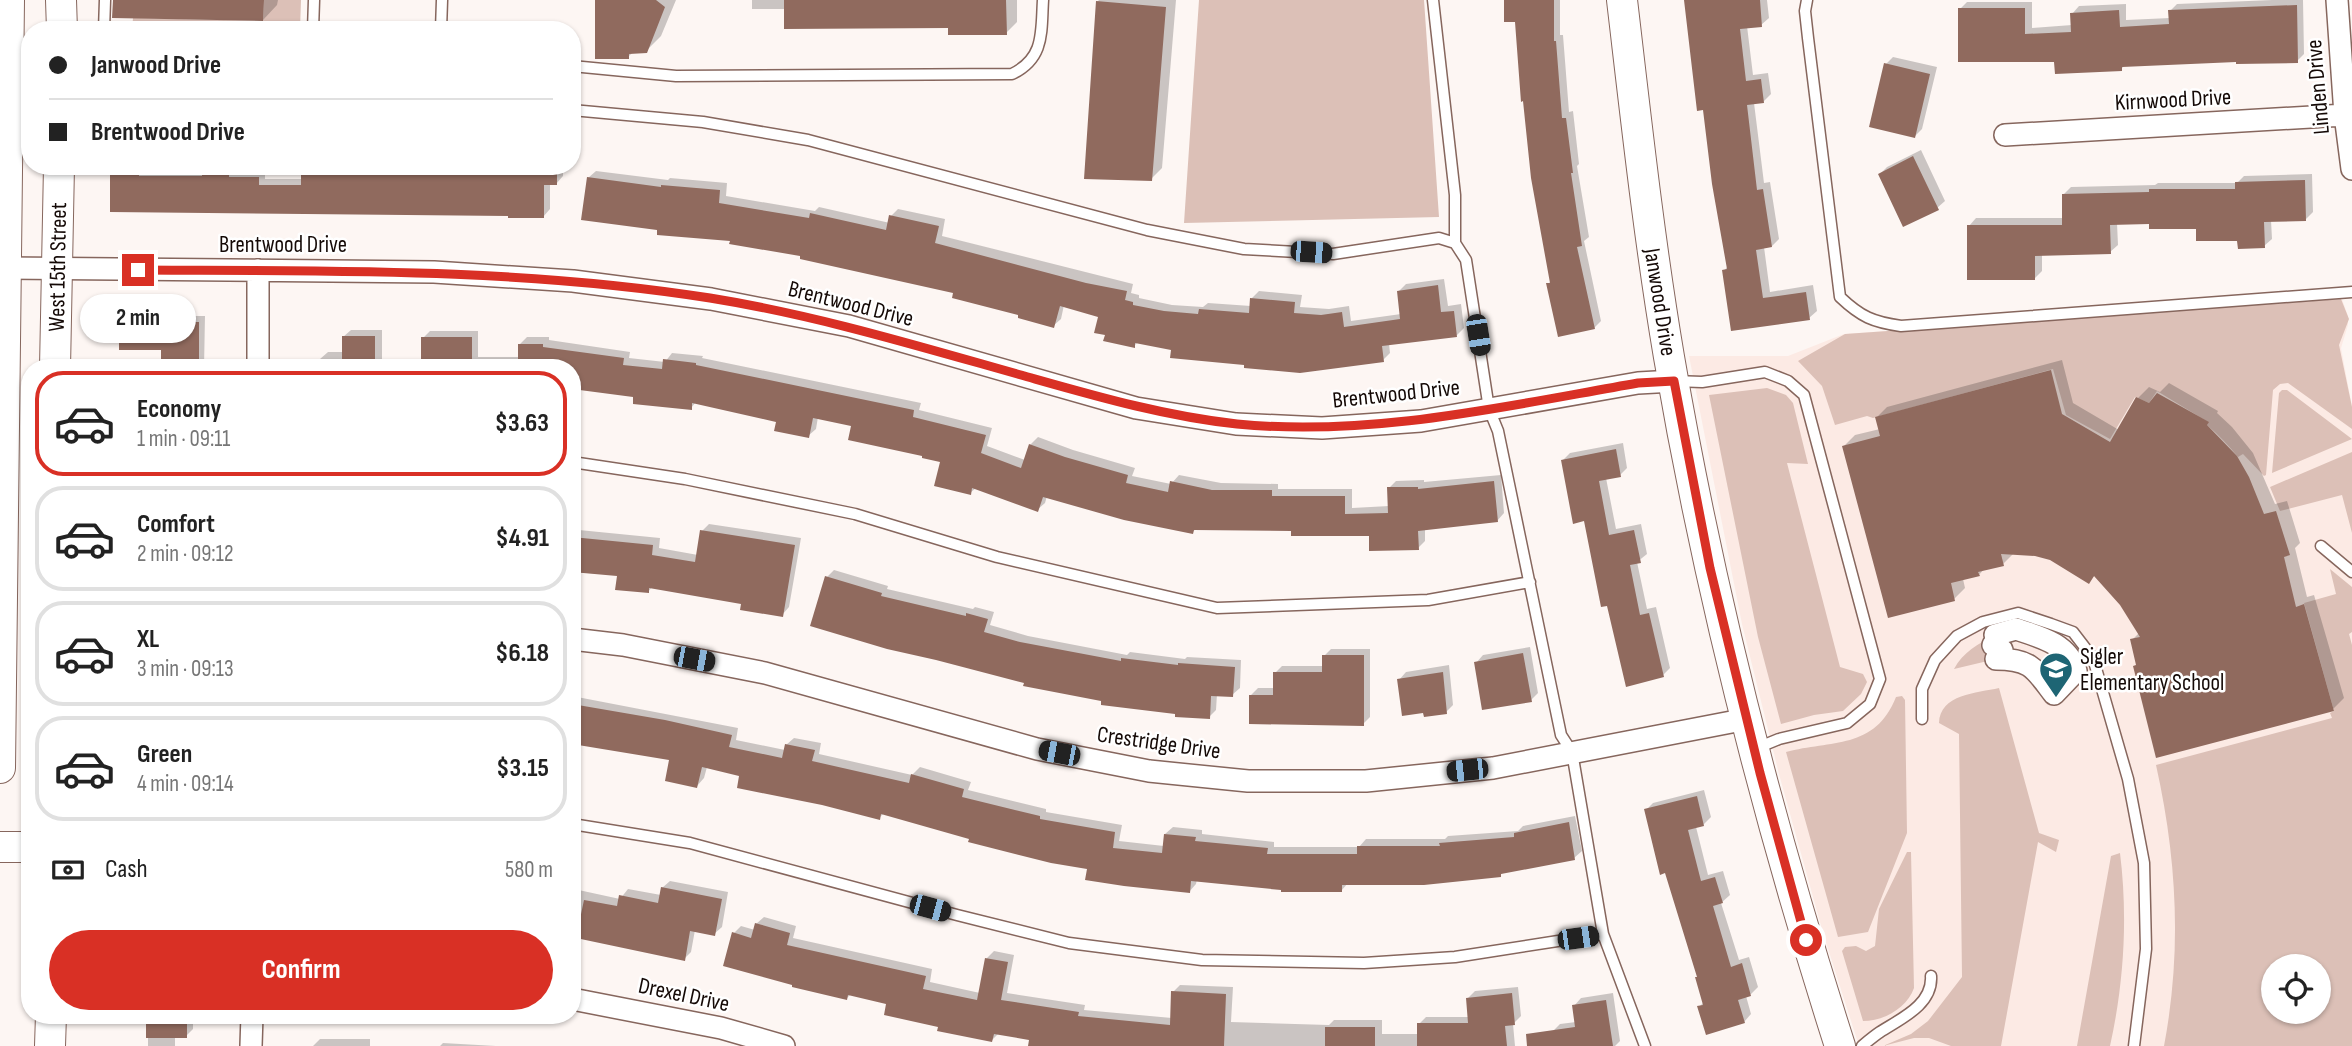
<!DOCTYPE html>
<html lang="en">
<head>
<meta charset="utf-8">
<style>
	:root { --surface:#fff; --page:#f2f2f2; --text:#222; --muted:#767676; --line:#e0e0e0; --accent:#d93025 }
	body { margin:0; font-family:"Sofia Sans Condensed",sans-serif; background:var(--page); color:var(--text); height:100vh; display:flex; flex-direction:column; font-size:26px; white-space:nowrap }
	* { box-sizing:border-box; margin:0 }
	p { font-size:23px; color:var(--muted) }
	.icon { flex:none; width:38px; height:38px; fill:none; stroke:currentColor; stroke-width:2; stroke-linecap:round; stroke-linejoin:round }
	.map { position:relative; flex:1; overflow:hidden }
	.side { position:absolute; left:21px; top:359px; width:560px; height:665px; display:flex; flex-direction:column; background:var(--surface); border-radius:28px; box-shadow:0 2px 5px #0004 }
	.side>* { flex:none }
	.guide { position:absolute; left:21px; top:21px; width:560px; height:154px; border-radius:28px; box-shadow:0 2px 5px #0004; display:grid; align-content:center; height:154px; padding:0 28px; background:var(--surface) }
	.controls { position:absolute; left:2261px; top:954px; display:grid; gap:14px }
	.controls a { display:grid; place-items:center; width:70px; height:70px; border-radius:50%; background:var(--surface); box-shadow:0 2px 5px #0004; font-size:35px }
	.end { position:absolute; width:32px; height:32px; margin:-16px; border:9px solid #d93025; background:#fff; box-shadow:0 0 0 4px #fff }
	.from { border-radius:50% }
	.bubble { position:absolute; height:49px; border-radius:24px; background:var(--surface); box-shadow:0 2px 5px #0004; font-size:23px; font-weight:700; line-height:49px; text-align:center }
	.car { position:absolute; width:21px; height:42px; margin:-21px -10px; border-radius:9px; box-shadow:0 0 5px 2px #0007; background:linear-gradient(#222 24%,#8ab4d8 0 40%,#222 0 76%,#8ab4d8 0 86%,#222 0) }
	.guide b { display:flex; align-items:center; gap:24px; height:66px; font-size:26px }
	.guide b+b { border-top:2px solid var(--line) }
	.guide i { width:18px; height:18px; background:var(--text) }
	ul { padding:12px 0 0; list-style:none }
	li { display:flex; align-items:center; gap:21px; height:105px; margin:0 14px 10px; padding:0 14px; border:4px solid var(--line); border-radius:28px }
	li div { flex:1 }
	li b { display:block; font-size:26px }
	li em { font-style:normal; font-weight:700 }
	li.current { border-color:var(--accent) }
	li>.icon { width:63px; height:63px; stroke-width:1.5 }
	.pay { display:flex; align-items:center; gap:18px; height:77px; padding:0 28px; font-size:26px }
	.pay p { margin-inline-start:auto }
	.action { display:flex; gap:14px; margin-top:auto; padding:14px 28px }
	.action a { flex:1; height:80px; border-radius:42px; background:var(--accent); color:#fff; font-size:28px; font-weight:700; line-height:80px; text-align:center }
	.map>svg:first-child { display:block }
	.built { fill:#fceae4; fill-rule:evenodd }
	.green { fill:#dcc0b7; fill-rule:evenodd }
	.shadow { fill:#0003 }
	.building { fill:#906a5e }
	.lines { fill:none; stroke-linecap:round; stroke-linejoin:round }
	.lane-casing { stroke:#86665d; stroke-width:13 }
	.street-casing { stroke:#86665d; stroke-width:24 }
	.secondary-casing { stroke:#86665d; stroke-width:32 }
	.lane { stroke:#fff; stroke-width:10 }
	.street { stroke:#fff; stroke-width:21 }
	.secondary { stroke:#fff; stroke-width:30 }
	.route { stroke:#d93025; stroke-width:9 }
	.labels { text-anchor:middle; stroke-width:5; stroke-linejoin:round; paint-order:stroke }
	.street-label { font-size:23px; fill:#140906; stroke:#fff }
	.poi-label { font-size:23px; fill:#140906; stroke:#fff; text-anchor:start }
</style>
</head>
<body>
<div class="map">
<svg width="2352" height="1046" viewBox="0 0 2352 1046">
	<rect width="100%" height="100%" fill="#fdf6f3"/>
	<path class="built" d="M2342,299L2348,316V325L2341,348L2352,406V1046H1859L1823,933L1779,774L1742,624L1689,356H1788L1844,334ZM2273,966H2319V1012H2273Z"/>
	<path class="green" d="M264,0H301L300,30H132L133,18L263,21Z
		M1199,0H1424L1439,217L1184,223Z
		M2341,299L2349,319L2339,345L2352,407V429L2288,383L2280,384L2273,390L2266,475L2264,476L2243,454L2238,457C2229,446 2219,435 2207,425L2208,422L2157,391L2149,403L2135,397L2110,439L2066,415L2053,369L1873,418L1867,416L1835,425L1822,386L1798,361L1845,334Z
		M1767,388L1786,395L1793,403L1808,464L1787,463L1840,667L1863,674L1867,682L1861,694L1843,711L1814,715L1781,724L1758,637L1709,395Z
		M2282,390H2287L2352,439L2272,473L2279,393Z
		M2352,452V533L2342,495L2280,511L2270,487Z
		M2330,569L2352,587V632L2349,634L2352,645V1046H2164C2182,951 2177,859 2156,765L2332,718L2330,713L2334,711L2304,603L2336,594ZM2273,966H2319V1012H2273Z
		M1995,635L1996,659L1954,669C1963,652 1978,644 1995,635Z
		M1999,688L2039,833L2059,840L2056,852L2038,842L2001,1046H1951L1929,1038H1914L1883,1046L1911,1034L1928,1021L1962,977L1959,734L1939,723C1940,694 1977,693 1999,688Z
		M1902,696L1905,700L1907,833L1868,932L1838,937L1786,752C1831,740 1875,750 1896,697Z
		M1907,852H1911L1914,988C1907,1008 1884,1021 1863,1021L1842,951L1845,947L1856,946L1866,951L1875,946L1879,909Z
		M2120,853C2128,917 2124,983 2110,1046H2077L2111,856Z"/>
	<path class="shadow" d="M123,0H278L277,5L263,20Z
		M597,0H676L661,36L646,51L633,52L628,57Z
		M752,0H1017V22L1006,33L786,9H752Z
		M1099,0H1176L1162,168L1151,179L1097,2Z
		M1506,0H1560V35H1563L1569,112L1573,111L1579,164L1577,166L1589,237L1584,241L1601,321L1594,328L1548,284L1551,281L1516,20Z
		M1686,0H1767L1769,18L1761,25L1747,26L1753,75L1768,73L1771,94L1763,102L1754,103L1764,183L1770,182L1779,239L1772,246L1764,247L1770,292L1813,285L1817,311L1809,318L1732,329L1724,271L1728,266L1705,108Z
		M2272,0H2303L2304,54L2297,61L2238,60L2124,66L2121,69L2056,60L1960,9L1967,2H2032V28L2072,25V14L2079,6L2126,4V20L2170,18V11L2177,4Z
		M1893,57L1937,67L1922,129L1915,136L1886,64Z
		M1921,150L1945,201L1937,208L1880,174L1887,167Z
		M112,166H145V169H204V166H236V170H265V179H303V166H563V176L556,184H550V209L543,217L510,214L112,211Z
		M596,171L668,180L670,178L727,183L726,196L815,211L819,207L890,223L891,216L898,209L945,219L942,236L1133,284L1131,293L1139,295V298L1172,305L1203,307L1208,303L1251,306L1252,298L1259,291L1302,295L1300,307L1329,309L1349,306L1351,321L1401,314L1399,291L1406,284L1444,279L1448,306L1461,304L1464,328L1457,335L1389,344L1390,353L1383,360L1246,363L1138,342L1134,346L1107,334L1100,315L1064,305L1061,319L1053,326L955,291L732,239L659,229L588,178Z
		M2312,174L2313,212L2306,219L2271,220L2272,239L2264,246L2198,227L2151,222L2117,223L2118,245L2110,252L2042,254V271L2035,278L1969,226L1976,218H2064L2063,195L2071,187L2155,185L2158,183H2237L2244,176Z
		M128,316H205L204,368H163V348L121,323Z
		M351,330H382V368H321L320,359L328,352H343V337Z
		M430,331H478V357H520V344L527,337H549V340L630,352L629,358L665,362L672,353L703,356L702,358L921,403L919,410L992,428L987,446L1025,460L1030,445L1038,437L1073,450L1135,468L1132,476L1171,484L1179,475L1221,483L1278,484V489H1352V508L1389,506V488L1396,481L1424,480V482L1501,475L1504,513L1497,521L1425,528V541L1418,548L1371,535L1293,530L1196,529L1192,532L1047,496L1045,503L1037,510L976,488L970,493L942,461L853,425L818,417L816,429L808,436L778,420L696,402L691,408L635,396L572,368H423V338Z
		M2062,360L2073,403L2119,430L2138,398L2149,387L2160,392L2169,383L2218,411L2217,413L2232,427L2253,453L2275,504L2287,501L2300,543L2295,548L2307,597L2314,595L2344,698L2333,709L2138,664L2132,640L2139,633L2121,604L2095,575L2089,582L2051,558L2036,554L2014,553L2003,564L1984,569L1979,575L1963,579L1965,588L1954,599L1844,446L1855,435L1880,429L1876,418L1887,407Z
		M1623,443L1627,468L1620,475L1606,478L1616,529L1641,524L1647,554L1637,562L1647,609L1656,607L1670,668L1663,675L1586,519L1563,460L1570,453Z
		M572,516L580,517L579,530L660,538L659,548L698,555L702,531L709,524L801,538L789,607L782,615L743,603L652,587L648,592L619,575L572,572Z
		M834,570L888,586L887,589L973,609L975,607L994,612L990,625L1028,636L1127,655L1130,652L1185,659L1187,657L1241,660L1240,688L1232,695L1217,694L1216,710L1209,717L1103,700L1026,682L827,577Z
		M1530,647L1538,693L1531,700L1476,663L1483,655Z
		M1331,649H1370V717L1363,724L1251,695L1258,688H1275V673L1282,666H1324V656Z
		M1449,665L1453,705L1446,712L1399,680L1406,672Z
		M572,696L738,728L736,740L785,750L786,745L794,738L821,743L819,754L912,775L920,767L971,782L968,790L1046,809V812L1122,825L1119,841L1164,846L1165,834L1173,827L1202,830V834L1274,842V847H1359L1366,839H1445L1448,836L1518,831L1523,826L1575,816L1582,851L1574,858L1504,872L1500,875L1348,883L1341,891L1283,888L1197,879L1196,884L1189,892L971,838L884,813L879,818L742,775L707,767L704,778L697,786L671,759L575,743L572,747Z
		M1704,790L1711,817L1703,825L1696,827L1708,875L1723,871L1730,895L1721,903L1739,960L1749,957L1758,987L1751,994L1746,996L1751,1014L1744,1022L1699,1007L1704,1002L1698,976L1646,810L1653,803Z
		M670,881L728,892L722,927L714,934L695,930L691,952L684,959L572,936V884L574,885V889L620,899L628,889L661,895L662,888Z
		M764,917L796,926L793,938L932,969L930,982L980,993L987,958L994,951L1014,955L1007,993L1085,1005L1084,1010L1172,1018L1173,992L1180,985L1233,987L1231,1022L1329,1025L1334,1020H1382V1034H1419V1024L1426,1017H1470L1468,998L1475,991L1518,987L1521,1016L1513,1024L1515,1046H1030L1031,1038L999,1033L992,1040L888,1003L851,994L847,998L734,933L741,926L755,930L756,924Z
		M1613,993L1620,1041L1615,1046H1555L1553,1031L1560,1024L1576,1022L1574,1006L1581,998Z
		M148,1015H193V1029L186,1036H175V1046H148Z
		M320,1039H370V1046H313Z
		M443,1043L496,1046H440Z"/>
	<path class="building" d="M113,0H264L263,21L112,18Z
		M595,0H656L665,7L647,53L629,54V59H595Z
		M784,0H1006L1007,35H948V28L784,29Z
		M1504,0H1554V41H1556L1562,118H1566L1573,173H1571L1582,246L1577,247L1595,329L1558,337L1546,283H1550L1531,178L1523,101L1521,102L1515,22H1504Z
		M1684,0H1760L1762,27L1740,29L1746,81L1761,79L1764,103L1747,105L1757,190L1763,189L1772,247L1756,250L1763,298L1806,292L1810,320L1731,331L1722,270L1727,269L1712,184L1703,110L1697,111Z
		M1096,1L1166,7L1152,181L1084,179Z
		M2297,5L2298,63L2236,64V62L2122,67V71L2055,74L2054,62H1958V8H2025V34L2071,32L2070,13L2119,10L2120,27L2169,24L2168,10Z
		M1884,63L1930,74L1915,138L1869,127Z
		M1913,156L1939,210L1903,227L1878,174Z
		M110,166H139V176H202V166H229V177H259V185H301V166H557V185H544V218H508V216L110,212Z
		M587,177L661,187V185L720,190L719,203L809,218L810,213L886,230L889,215L939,226L935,243L1086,283L1127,291L1125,300L1133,302V305L1164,311L1198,314L1199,309L1249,313L1250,298L1295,302L1294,313L1321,315L1342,312L1344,327L1400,319L1397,291L1438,285L1441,312L1454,311L1457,337L1382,346L1384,362L1300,373L1244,368V365L1170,358L1171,350L1135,343V348L1103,341L1105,335L1094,333L1098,317L1060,306L1054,328L1018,318V315L952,298L953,293L800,259V256L729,244L730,241L657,235V230L581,220Z
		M2305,180L2306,221L2264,222L2265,248L2238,249L2237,241H2196V229H2149V224L2110,225L2111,254L2035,256V280H1967V225H2062V194L2149,192V189H2235V182Z
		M119,322H199V368H161V350H119Z
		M342,336H375V368H342Z
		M421,337H472V368H421Z
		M518,344H543V347L624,358L623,365L662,369L663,359L696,363V365L914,410L913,417L986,435L981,453L1021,468L1029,444L1065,457L1128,475L1126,483L1168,492L1170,481L1212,490H1272V496H1345V514L1388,513L1387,487H1418V489L1494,481L1498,522L1418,531L1419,550L1369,551V536H1291V531L1194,530L1193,534L1124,520L1043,497L1038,512L972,488L971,495L934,486L940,462L922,458V456L848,440L851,426L813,418L809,438L774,431L776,422L692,403V410L633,404V397L572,389V368H518Z
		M2051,370L2062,414L2110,442L2136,397L2149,403L2157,393L2209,422L2207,425L2237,456L2249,477L2264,514L2276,511L2290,555L2284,557L2296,607L2304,604L2334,711L2156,758L2133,666L2136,665L2130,639L2140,637L2120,605L2094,576L2089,584L2050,560L2035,556L2001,554L2004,566L1978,572L1980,576L1951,583L1955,601L1888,618L1842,446L1880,436L1875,417Z
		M1616,449L1621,477L1599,481L1609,535L1634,530L1641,563L1630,565L1640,615L1649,613L1664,677L1626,687L1607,606L1601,607L1584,521L1573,524L1561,460Z
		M700,530L795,545L783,617L740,610L741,604L649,588V593L615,590L617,576L572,572V537L653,545L652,555L695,562Z
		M825,576L882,593L881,596L966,616V613L988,619L984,632L1020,642L1121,661V658L1178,665V663L1235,667L1233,697L1211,696L1210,719L1175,717V714L1101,705V701L1023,686L1024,683L936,660L887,649L810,626Z
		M1523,653L1532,702L1482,710L1474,662Z
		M1322,655H1364V726L1249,724V695H1273V672H1322Z
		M1443,672L1447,714L1424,717L1423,713L1402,716L1397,679Z
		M572,704L665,720L732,735L729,747L782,758L785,744L815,750L812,761L909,783L911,774L964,789L962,797L1040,816V819L1115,832L1113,848L1162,853L1164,834L1196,837L1195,841L1268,848L1267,854H1357V846H1440L1439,843L1514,837V833L1569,822L1575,860L1501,874V877L1424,885H1342V892H1281V890L1191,881L1190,893L1124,886L1085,880L1087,869L1051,863L968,842L969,839L881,814L880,820L822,805L737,788L739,776L702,767L697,788L665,781L669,760L572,744Z
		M1697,796L1704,826L1688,830L1701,881L1715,877L1723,903L1713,906L1731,967L1742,963L1751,996L1738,1000L1745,1023L1706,1035L1697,1006L1703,1005L1695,977H1697L1665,873L1660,875L1644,809Z
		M661,887L722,899L715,936L690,931L685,961L576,938L584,900L617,906L619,895L658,903Z
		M755,923L790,933L787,945L926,976L923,989L977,1000L985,958L1008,962L1001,1000L1079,1012L1078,1016L1170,1025L1171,991L1226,994L1224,1046H1028L1029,1040L994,1034L992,1042L937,1031L938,1027L884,1015L886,1004L848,995L847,1000L792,987V985L723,966L732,932L751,938Z
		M1512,993L1515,1025L1505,1026L1507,1046H1417V1023H1468L1466,998Z
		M1606,1000L1613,1046H1527L1526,1034L1575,1027L1572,1005Z
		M146,1015H187V1038H146Z
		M1325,1027H1375V1046H1325Z"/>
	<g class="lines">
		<g class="lane-casing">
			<path id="lane" d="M1433,0L1455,195V243
				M1807,0L1805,11L1808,38L1840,297C1861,317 1873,322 1901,326L2352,292
				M104,30L105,0
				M313,30L314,0
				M441,30L442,0
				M572,66L676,76L1012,74C1045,58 1041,32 1043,0
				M572,110L703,122L808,140L1147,230L1244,249L1333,254L1439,238L1455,243L1466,260L1489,409L1498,431L1561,735L1572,752L1603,934L1645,1046
				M1674,381L1702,382L1765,372L1788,381L1804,395L1880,679L1870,704L1847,723L1779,739L1757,748
				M572,462L685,479L855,514L997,557L1217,608L1428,600L1530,582
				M2321,546L2352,572
				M1922,719V689L1935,660L1957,636L1983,622L2018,613L2051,624L2073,632L2093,658L2128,779L2144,863L2146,949L2134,1046
				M572,824L690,843L957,915L1069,943L1202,960L1364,963L1455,957L1603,934
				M1862,1046C1868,1041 1874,1036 1880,1032C1900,1019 1933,1005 1931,976"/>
		</g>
		<g class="street-casing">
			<path id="street" d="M2337,0L2345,115L2352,169
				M2005,135L2345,115
				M5,268L434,272L573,281L711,299L849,326L1136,408L1236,424L1322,428L1421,421L1638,383L1674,381
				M258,368V270
				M2016,629C2041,637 2068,644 2076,671L2054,694C2035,669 2031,659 1996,659L2002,650L1993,645L1998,638L1995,635Z
				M572,639L623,645L765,673L1037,749L1149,771L1248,781H1366L1493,768L1747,719
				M572,999L721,1028L784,1046
				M251,1046L252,1015"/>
		</g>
		<g class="secondary-casing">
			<path id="secondary" d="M61,0L62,30
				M1622,0C1636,119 1649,239 1669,357C1709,591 1768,821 1840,1046
				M55,368L59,166
				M0,768L9,0
				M0,847H30
				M50,1046L51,1015"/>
		</g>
		<use href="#lane" class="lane"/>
		<use href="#street" class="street"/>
		<use href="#secondary" class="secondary"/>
	</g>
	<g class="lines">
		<path class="route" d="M138,270C329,271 520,268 710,298C816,315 918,346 1021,375C1092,395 1163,416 1237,424C1373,437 1506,406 1638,383L1674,381L1710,568L1760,773L1806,940"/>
	</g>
	<defs>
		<g id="school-pin" transform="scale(1.75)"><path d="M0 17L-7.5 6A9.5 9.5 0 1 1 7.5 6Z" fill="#1e6574" stroke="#fff"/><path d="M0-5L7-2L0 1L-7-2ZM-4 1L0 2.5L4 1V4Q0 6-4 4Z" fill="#fff"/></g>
	</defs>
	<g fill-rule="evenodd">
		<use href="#school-pin" x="2056" y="669"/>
	</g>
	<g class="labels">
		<g class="street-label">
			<text transform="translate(2317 87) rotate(-95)" y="8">Linden Drive</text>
			<text transform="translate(2173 99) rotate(-3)" y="8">Kirnwood Drive</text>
			<text x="283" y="252">Brentwood Drive</text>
			<text transform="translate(57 267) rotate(-89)" y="8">West 15th Street</text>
			<text transform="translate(1661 302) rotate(81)" y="8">Janwood Drive</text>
			<text transform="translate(851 303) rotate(14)" y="8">Brentwood Drive</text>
			<text transform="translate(1396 393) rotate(-6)" y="8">Brentwood Drive</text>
			<text transform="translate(1159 742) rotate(8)" y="8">Crestridge Drive</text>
			<text transform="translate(684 994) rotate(12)" y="8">Drexel Drive</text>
		</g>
		<g class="poi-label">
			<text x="2080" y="664">Sigler<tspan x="2080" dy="26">Elementary School</tspan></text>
		</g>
	</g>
</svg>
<div class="controls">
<a><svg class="icon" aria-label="locate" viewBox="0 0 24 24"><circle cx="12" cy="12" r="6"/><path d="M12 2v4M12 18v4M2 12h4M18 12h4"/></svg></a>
</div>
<i class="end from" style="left:1806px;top:940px"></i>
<i class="end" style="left:138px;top:270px"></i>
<div class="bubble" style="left:80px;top:294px;width:116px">2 min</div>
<i class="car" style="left:1311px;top:252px;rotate:94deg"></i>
<i class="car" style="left:1478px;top:335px;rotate:171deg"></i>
<i class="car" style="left:694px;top:659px;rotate:101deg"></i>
<i class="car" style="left:1059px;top:753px;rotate:281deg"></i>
<i class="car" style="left:1467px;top:770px;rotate:264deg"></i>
<i class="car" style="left:930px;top:908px;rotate:105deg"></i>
<i class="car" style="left:1578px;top:938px;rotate:82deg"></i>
<div class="guide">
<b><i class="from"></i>Janwood Drive</b>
<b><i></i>Brentwood Drive</b>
</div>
<section class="side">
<ul>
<li class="current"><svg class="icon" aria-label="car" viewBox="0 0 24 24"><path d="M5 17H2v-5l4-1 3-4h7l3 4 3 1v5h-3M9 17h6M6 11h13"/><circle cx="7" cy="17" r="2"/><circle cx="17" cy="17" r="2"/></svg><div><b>Economy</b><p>1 min · 09:11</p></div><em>$3.63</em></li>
<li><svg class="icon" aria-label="car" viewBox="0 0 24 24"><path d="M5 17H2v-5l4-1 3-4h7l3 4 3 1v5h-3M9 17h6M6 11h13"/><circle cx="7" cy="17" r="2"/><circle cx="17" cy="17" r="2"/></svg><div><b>Comfort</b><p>2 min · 09:12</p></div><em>$4.91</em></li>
<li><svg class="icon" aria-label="car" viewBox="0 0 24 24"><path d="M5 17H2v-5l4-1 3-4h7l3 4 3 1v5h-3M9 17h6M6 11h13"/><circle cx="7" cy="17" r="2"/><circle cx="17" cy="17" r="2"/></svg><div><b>XL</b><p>3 min · 09:13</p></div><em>$6.18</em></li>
<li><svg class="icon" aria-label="car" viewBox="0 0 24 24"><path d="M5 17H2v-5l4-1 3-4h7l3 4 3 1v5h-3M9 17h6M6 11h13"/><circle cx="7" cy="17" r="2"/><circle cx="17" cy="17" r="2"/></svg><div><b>Green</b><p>4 min · 09:14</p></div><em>$3.15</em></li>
</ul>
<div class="pay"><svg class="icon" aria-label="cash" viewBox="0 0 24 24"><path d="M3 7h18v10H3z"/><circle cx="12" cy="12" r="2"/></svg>Cash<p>580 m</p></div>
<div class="action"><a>Confirm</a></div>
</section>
</div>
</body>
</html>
